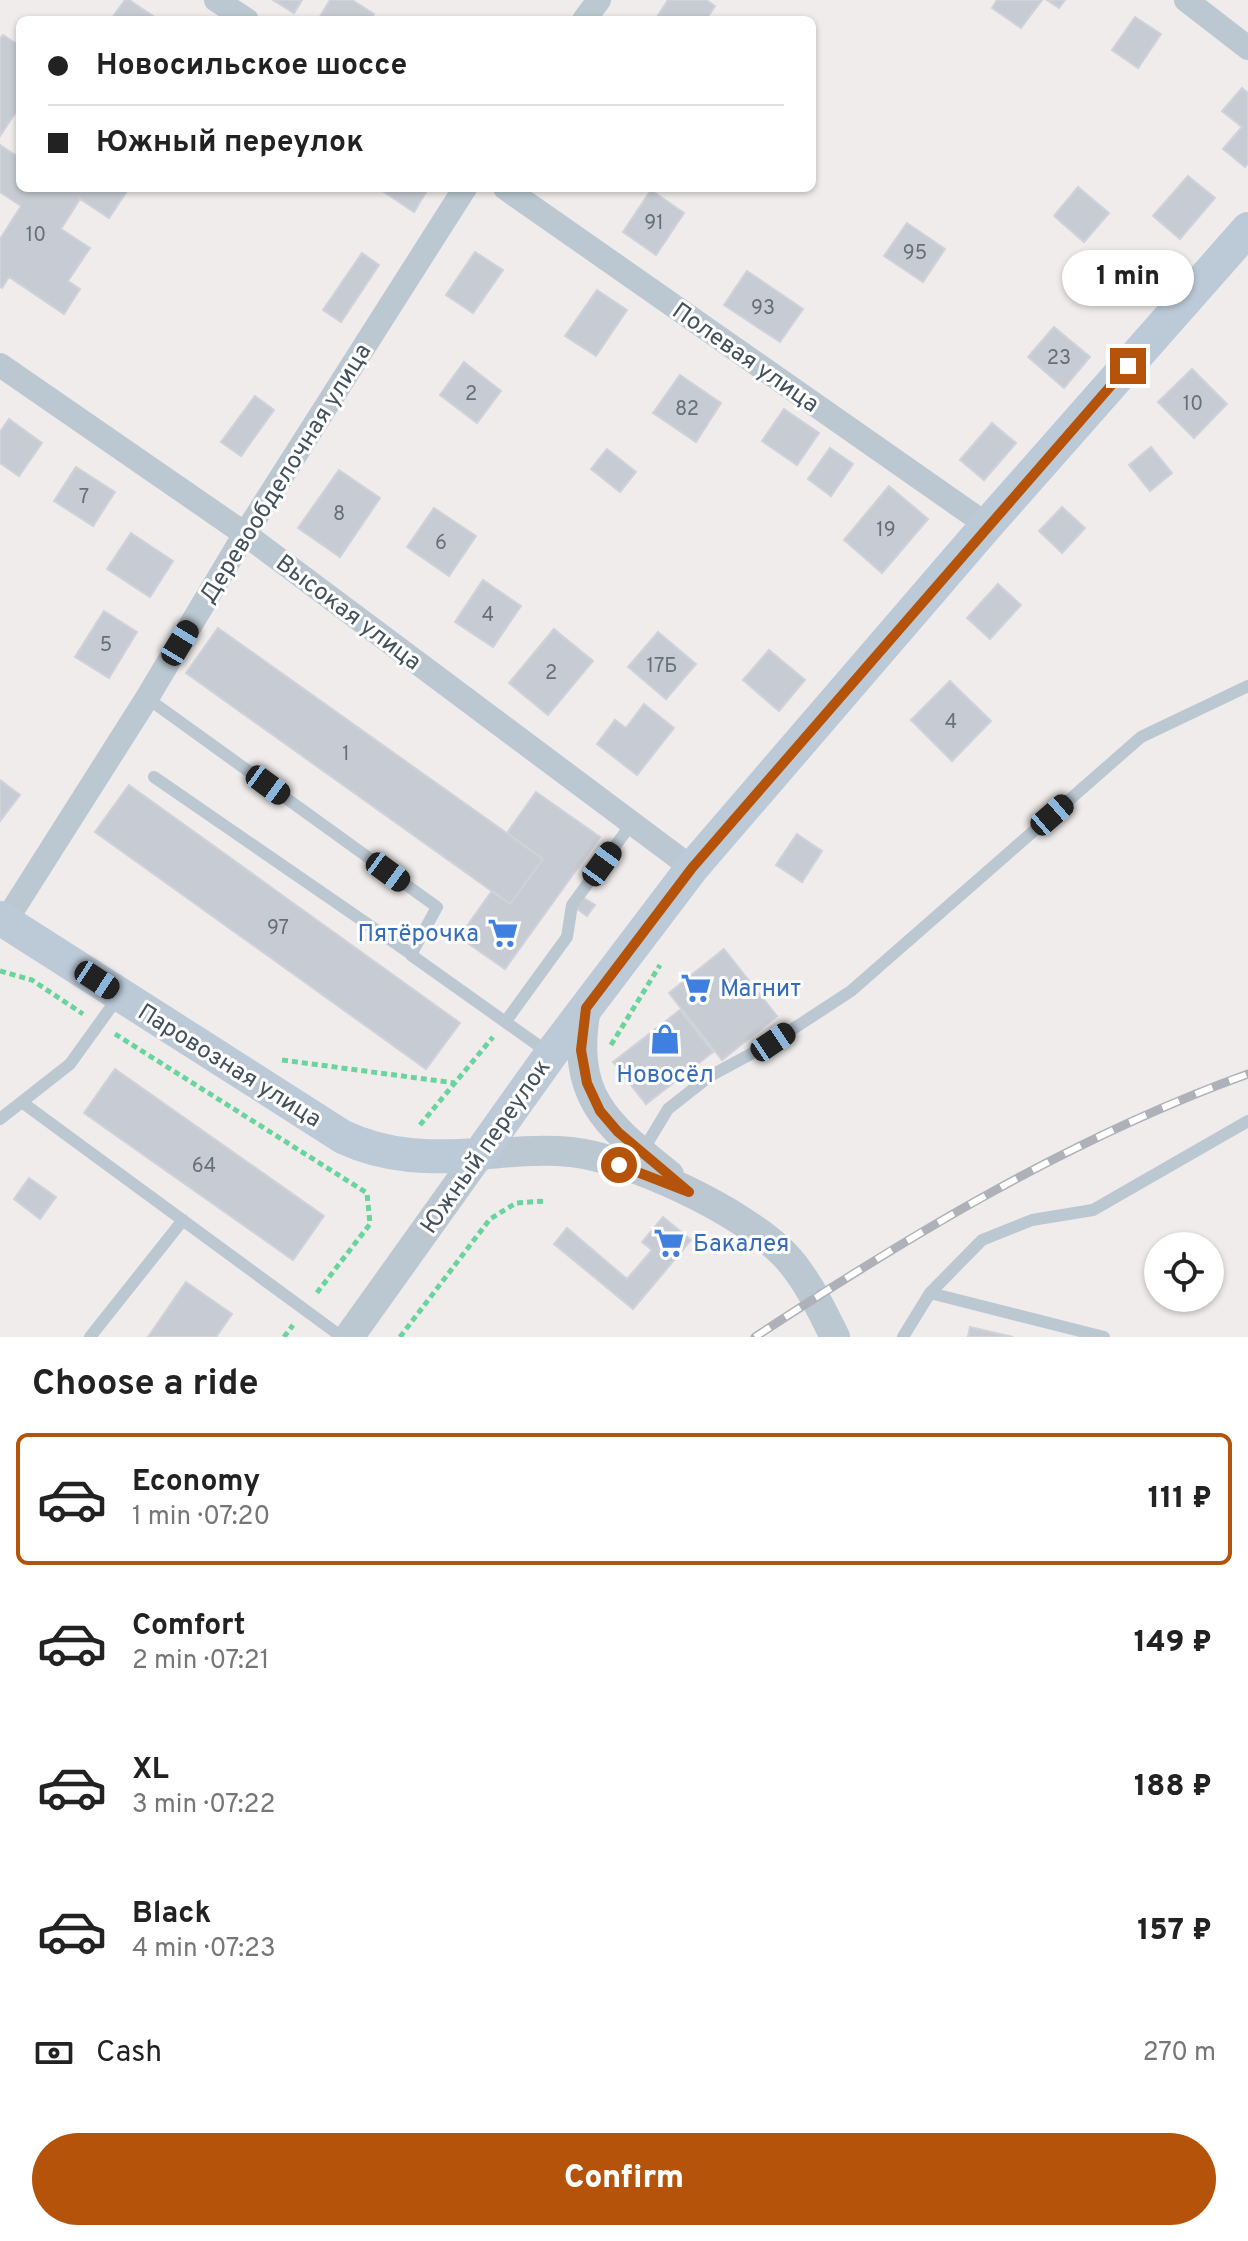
<!DOCTYPE html>
<html lang="en">
<head>
<meta charset="utf-8">
<style>
	:root { --surface:#fff; --page:#f2f2f2; --text:#222; --muted:#767676; --line:#e0e0e0; --accent:#b45309 }
	body { margin:0; font-family:Overpass,sans-serif; background:var(--page); color:var(--text); height:100vh; display:flex; flex-direction:column; font-size:30px; white-space:nowrap }
	* { box-sizing:border-box; margin:0 }
	p { font-size:26px; color:var(--muted) }
	.icon { flex:none; width:44px; height:44px; fill:none; stroke:currentColor; stroke-width:2; stroke-linecap:round; stroke-linejoin:round }
	.map { position:relative; height:1337px; overflow:hidden }
	.sheet { display:flex; flex-direction:column; background:var(--surface); flex:1 }
	.sheet>* { flex:none }
	.hud { position:absolute; left:16px; top:16px; width:800px; height:176px; border-radius:12px; box-shadow:0 2px 6px #0004; display:grid; align-content:center; height:176px; padding:0 32px; background:var(--surface) }
	.buttons { position:absolute; left:1144px; top:1232px; display:grid; gap:16px }
	.buttons a { display:grid; place-items:center; width:80px; height:80px; border-radius:50%; background:var(--surface); box-shadow:0 2px 6px #0004; font-size:40px }
	.end { position:absolute; width:36px; height:36px; margin:-18px; border:10px solid #b45309; background:#fff; box-shadow:0 0 0 4px #fff }
	.from { border-radius:50% }
	.bubble { position:absolute; height:56px; border-radius:28px; background:var(--surface); box-shadow:0 2px 6px #0004; font-size:26px; font-weight:800; line-height:56px; text-align:center }
	.car { position:absolute; width:24px; height:48px; margin:-24px -12px; border-radius:10px; box-shadow:0 0 6px 2px #0007; background:linear-gradient(#222 24%,#8ab4d8 0 40%,#222 0 76%,#8ab4d8 0 86%,#222 0) }
	.hud b { display:flex; align-items:center; gap:28px; height:76px; font-size:30px }
	.hud b+b { border-top:2px solid var(--line) }
	.hud i { width:20px; height:20px; background:var(--text) }
	ul { padding:0; list-style:none }
	li { display:flex; align-items:center; gap:24px; height:132px; margin:0 16px 12px; padding:0 16px; border:4px solid transparent; border-radius:12px }
	li div { flex:1 }
	li b { display:block; font-size:30px }
	li em { font-style:normal; font-weight:800 }
	li.selected { border-color:var(--accent) }
	li>.icon { width:72px; height:72px; stroke-width:1.5 }
	h2 { padding:0 32px; font-size:36px; line-height:96px }
	.pay { display:flex; align-items:center; gap:20px; height:88px; padding:0 32px; font-size:30px }
	.pay p { margin-inline-start:auto }
	.primary-button { display:flex; gap:16px; margin-top:auto; padding:16px 32px }
	.primary-button a { flex:1; height:92px; border-radius:48px; background:var(--accent); color:#fff; font-size:32px; font-weight:800; line-height:92px; text-align:center }
	.map>svg:first-child { display:block }
	.building { fill:#c7cbd3; stroke:#cfd2d9; stroke-width:2 }
	.lines { fill:none; stroke-linecap:round; stroke-linejoin:round }
	.path { stroke:#69d49c; stroke-width:5; stroke-dasharray:6 4; stroke-linecap:butt }
	.service { stroke:#bbc8d1; stroke-width:12 }
	.minor { stroke:#bbc8d1; stroke-width:24 }
	.tertiary { stroke:#bbc8d1; stroke-width:30 }
	.secondary { stroke:#bccad8; stroke-width:34 }
	.rail-casing { stroke:#aeb2b8; stroke-width:9 }
	.rail { stroke:#fff; stroke-width:6; stroke-dasharray:18; stroke-linecap:butt }
	.route { stroke:#b45309; stroke-width:10 }
	.labels { text-anchor:middle; stroke-width:6; stroke-linejoin:round; paint-order:stroke }
	.number-label { font-size:20px; fill:#64707a }
	.street-label { font-size:24px; fill:#43515c; stroke:#fff }
	.shop-label { font-size:24px; fill:#366cbe; stroke:#fff; text-anchor:start }
</style>
</head>
<body>
<div class="map">
<svg width="1248" height="1337" viewBox="0 0 1248 1337">
	<rect width="100%" height="100%" fill="#f0ecec"/>
	<path class="building" d="M125,0H129L159,20H115L112,18Z
		M273,0H302L294,13Z
		M330,0H352L374,14L371,20H318Z
		M668,0H706L715,6L706,20H655Z
		M997,0H1042L1021,28L992,8Z
		M1047,0H1065L1059,8Z
		M1135,17L1161,34L1138,68L1112,50Z
		M3,35L20,46V106L0,136V39Z
		M1242,88L1248,93V163L1245,167L1223,149L1242,127L1222,111Z
		M0,145L20,158V188H129L109,218L80,199L61,229L90,248L68,281L80,289L64,314L9,277L2,288L0,287V239L21,206L0,192Z
		M1188,176L1215,198L1180,239L1153,216Z
		M1078,187L1109,213L1084,242L1054,216Z
		M378,188H420L426,192L414,212Z
		M651,190L684,213L656,255L623,232Z
		M907,223L945,249L923,282L884,256Z
		M475,252L503,270L473,313L446,295Z
		M362,253L379,265L341,322L323,310Z
		M747,271L803,309L780,342L724,305Z
		M597,290L627,310L596,356L565,336Z
		M1054,327L1090,357L1064,388L1028,357Z
		M464,362L501,391L477,423L440,395Z
		M1192,369L1227,404L1194,438L1158,402Z
		M680,375L721,403L696,442L653,413Z
		M255,396L274,410L241,456L221,442Z
		M784,409L819,433L797,465L762,441Z
		M9,419L42,443L19,476L0,463V432Z
		M992,423L1016,443L984,480L960,460Z
		M1151,447L1172,473L1150,491L1129,465Z
		M830,448L853,464L831,496L808,479Z
		M607,449L636,472L620,492L591,469Z
		M76,467L115,492L93,526L54,501Z
		M339,470L380,498L340,557L298,528Z
		M889,486L928,519L882,573L844,540Z
		M1062,507L1085,528L1062,553L1039,531Z
		M434,508L476,536L449,576L407,547Z
		M131,533L173,561L150,597L107,569Z
		M483,580L521,606L493,647L455,622Z
		M998,584L1021,605L990,639L967,618Z
		M104,611L137,632L109,678L75,657Z
		M218,628L543,859L510,904L186,673Z
		M554,629L593,661L548,715L509,683Z
		M658,632L696,664L666,699L628,667Z
		M769,650L805,680L779,711L743,680Z
		M950,681L991,721L952,761L911,720Z
		M644,704L674,728L637,775L597,744L615,720L626,728Z
		M0,780L20,795L0,821Z
		M129,785L460,1023L426,1069L95,832Z
		M536,792L600,837L505,969L459,937L492,891L510,904L543,859L507,833Z
		M797,834L822,851L802,882L776,865Z
		M584,898L595,905L587,916L576,908Z
		M724,949L777,1016L722,1060L669,993Z
		M680,1010L713,1052L646,1104L613,1062Z
		M115,1069L324,1216L293,1260L84,1113Z
		M29,1178L56,1197L40,1219L14,1199Z
		M663,1217L691,1240L633,1309L554,1244L567,1228L627,1279L652,1250L642,1242Z
		M186,1282L232,1314L216,1337H148Z
		M970,1327L1013,1337H968Z"/>
	<g class="lines">
		<path class="path" d="M0,971L32,980L83,1014
			M115,1034L367,1193L370,1224L316,1294
			M611,1045L660,965
			M282,1060L455,1083
			M420,1125L493,1037
			M284,1337L293,1325
			M400,1337L490,1219L516,1203L546,1201"/>
		<path class="service" d="M147,698L437,907L411,955L549,1053
			M154,777L414,956
			M506,1021L567,937L572,905L632,823
			M23,1103L342,1337
			M0,1119L70,1064L119,996
			M642,1152L668,1109L710,1076L773,1042L851,991L1141,737L1248,686
			M930,1293L1104,1337
			M90,1337L183,1220
			M903,1337L930,1293L982,1240L1032,1220L1093,1210L1248,1121"/>
		<path class="minor" d="M216,0L247,20
			M1186,0L1248,48
			M584,20L599,0
			M505,188L987,525
			M0,365L245,534L692,868
			M5,922L147,698L245,534L465,188"/>
		<path class="tertiary" d="M586,1008C570,1097 606,1124 669,1175
			M349,1337L479,1155C509,1152 540,1149 571,1152C630,1158 742,1211 784,1254C806,1277 821,1309 835,1337"/>
		<path class="secondary" d="M0,918L343,1137C388,1158 431,1158 479,1155L551,1054L692,868L987,525L1248,229"/>
		<g class="rail-casing">
			<path id="rail" d="M755,1337C910,1235 1073,1137 1248,1074"/>
		</g>
		<use href="#rail" class="rail"/>
	</g>
	<g class="lines">
		<path class="route" d="M619,1165L689,1192L618,1132L600,1111L587,1083L581,1050L586,1008L692,868L1128,366"/>
	</g>
	<defs>
		<g id="supermarket-bare" transform="scale(2.4)"><path d="M-6-5.5h2.5l.6 2H6L4.5 2H-2.5L-4.4-4H-6ZM-1.5 3.2a1.3 1.3 0 1 0 .1 0ZM3 3.2a1.3 1.3 0 1 0 .1 0Z" fill="#3f7fe0" stroke="#fff" stroke-width="2.5" paint-order="stroke"/></g>
		<g id="shop-bare" transform="scale(2.4)"><path d="M-5-2.5h2.3a2.7 3.5 0 0 1 5.4 0H5L5.5 6h-11ZM-1.5-2.5h3a1.5 2.3 0 0 0-3 0Z" fill="#3f7fe0" stroke="#fff" stroke-width="2.5" paint-order="stroke"/></g>
	</defs>
	<g fill-rule="evenodd">
		<use href="#supermarket-bare" x="503" y="933"/>
		<use href="#supermarket-bare" x="696" y="988"/>
		<use href="#shop-bare" x="665" y="1039"/>
		<use href="#supermarket-bare" x="669" y="1243"/>
	</g>
	<g class="labels">
		<g class="number-label">
			<text x="654" y="229">91</text>
			<text x="36" y="241">10</text>
			<text x="915" y="259">95</text>
			<text x="763" y="314">93</text>
			<text x="1059" y="364">23</text>
			<text x="471" y="400">2</text>
			<text x="1193" y="410">10</text>
			<text x="687" y="415">82</text>
			<text x="84" y="503">7</text>
			<text x="339" y="520">8</text>
			<text x="886" y="536">19</text>
			<text x="441" y="549">6</text>
			<text x="488" y="621">4</text>
			<text x="106" y="651">5</text>
			<text x="662" y="672">17Б</text>
			<text x="551" y="679">2</text>
			<text x="951" y="728">4</text>
			<text x="346" y="760">1</text>
			<text x="278" y="934">97</text>
			<text x="204" y="1172">64</text>
		</g>
		<g class="street-label">
			<text transform="translate(746 357) rotate(35)" y="8">Полевая улица</text>
			<text transform="translate(285 473) rotate(-58)" y="8">Деревообделочная улица</text>
			<text transform="translate(349 612) rotate(37)" y="8">Высокая улица</text>
			<text transform="translate(230 1065) rotate(32)" y="8">Паровозная улица</text>
			<text transform="translate(485 1146) rotate(-55)" y="8">Южный переулок</text>
		</g>
		<g class="shop-label">
			<text x="479" y="941" text-anchor="end">Пятёрочка</text>
			<text x="720" y="996">Магнит</text>
			<text x="665" y="1082" text-anchor="middle">Новосёл</text>
			<text x="693" y="1251">Бакалея</text>
		</g>
	</g>
</svg>
<div class="buttons">
<a><svg class="icon" aria-label="locate" viewBox="0 0 24 24"><circle cx="12" cy="12" r="6"/><path d="M12 2v4M12 18v4M2 12h4M18 12h4"/></svg></a>
</div>
<i class="end from" style="left:619px;top:1165px"></i>
<i class="end" style="left:1128px;top:366px"></i>
<div class="bubble" style="left:1062px;top:250px;width:132px">1 min</div>
<i class="car" style="left:180px;top:643px;rotate:31deg"></i>
<i class="car" style="left:268px;top:785px;rotate:126deg"></i>
<i class="car" style="left:1052px;top:815px;rotate:49deg"></i>
<i class="car" style="left:602px;top:864px;rotate:36deg"></i>
<i class="car" style="left:388px;top:872px;rotate:126deg"></i>
<i class="car" style="left:97px;top:980px;rotate:123deg"></i>
<i class="car" style="left:773px;top:1042px;rotate:56deg"></i>
<div class="hud">
<b><i class="from"></i>Новосильское шоссе</b>
<b><i></i>Южный переулок</b>
</div>
</div>
<section class="sheet">
<h2>Choose a ride</h2>
<ul>
<li class="selected"><svg class="icon" aria-label="car" viewBox="0 0 24 24"><path d="M5 17H2v-5l4-1 3-4h7l3 4 3 1v5h-3M9 17h6M6 11h13"/><circle cx="7" cy="17" r="2"/><circle cx="17" cy="17" r="2"/></svg><div><b>Economy</b><p>1 min · 07:20</p></div><em>111 ₽</em></li>
<li><svg class="icon" aria-label="car" viewBox="0 0 24 24"><path d="M5 17H2v-5l4-1 3-4h7l3 4 3 1v5h-3M9 17h6M6 11h13"/><circle cx="7" cy="17" r="2"/><circle cx="17" cy="17" r="2"/></svg><div><b>Comfort</b><p>2 min · 07:21</p></div><em>149 ₽</em></li>
<li><svg class="icon" aria-label="car" viewBox="0 0 24 24"><path d="M5 17H2v-5l4-1 3-4h7l3 4 3 1v5h-3M9 17h6M6 11h13"/><circle cx="7" cy="17" r="2"/><circle cx="17" cy="17" r="2"/></svg><div><b>XL</b><p>3 min · 07:22</p></div><em>188 ₽</em></li>
<li><svg class="icon" aria-label="car" viewBox="0 0 24 24"><path d="M5 17H2v-5l4-1 3-4h7l3 4 3 1v5h-3M9 17h6M6 11h13"/><circle cx="7" cy="17" r="2"/><circle cx="17" cy="17" r="2"/></svg><div><b>Black</b><p>4 min · 07:23</p></div><em>157 ₽</em></li>
</ul>
<div class="pay"><svg class="icon" aria-label="cash" viewBox="0 0 24 24"><path d="M3 7h18v10H3z"/><circle cx="12" cy="12" r="2"/></svg>Cash<p>270 m</p></div>
<div class="primary-button"><a>Confirm</a></div>
</section>
</body>
</html>
